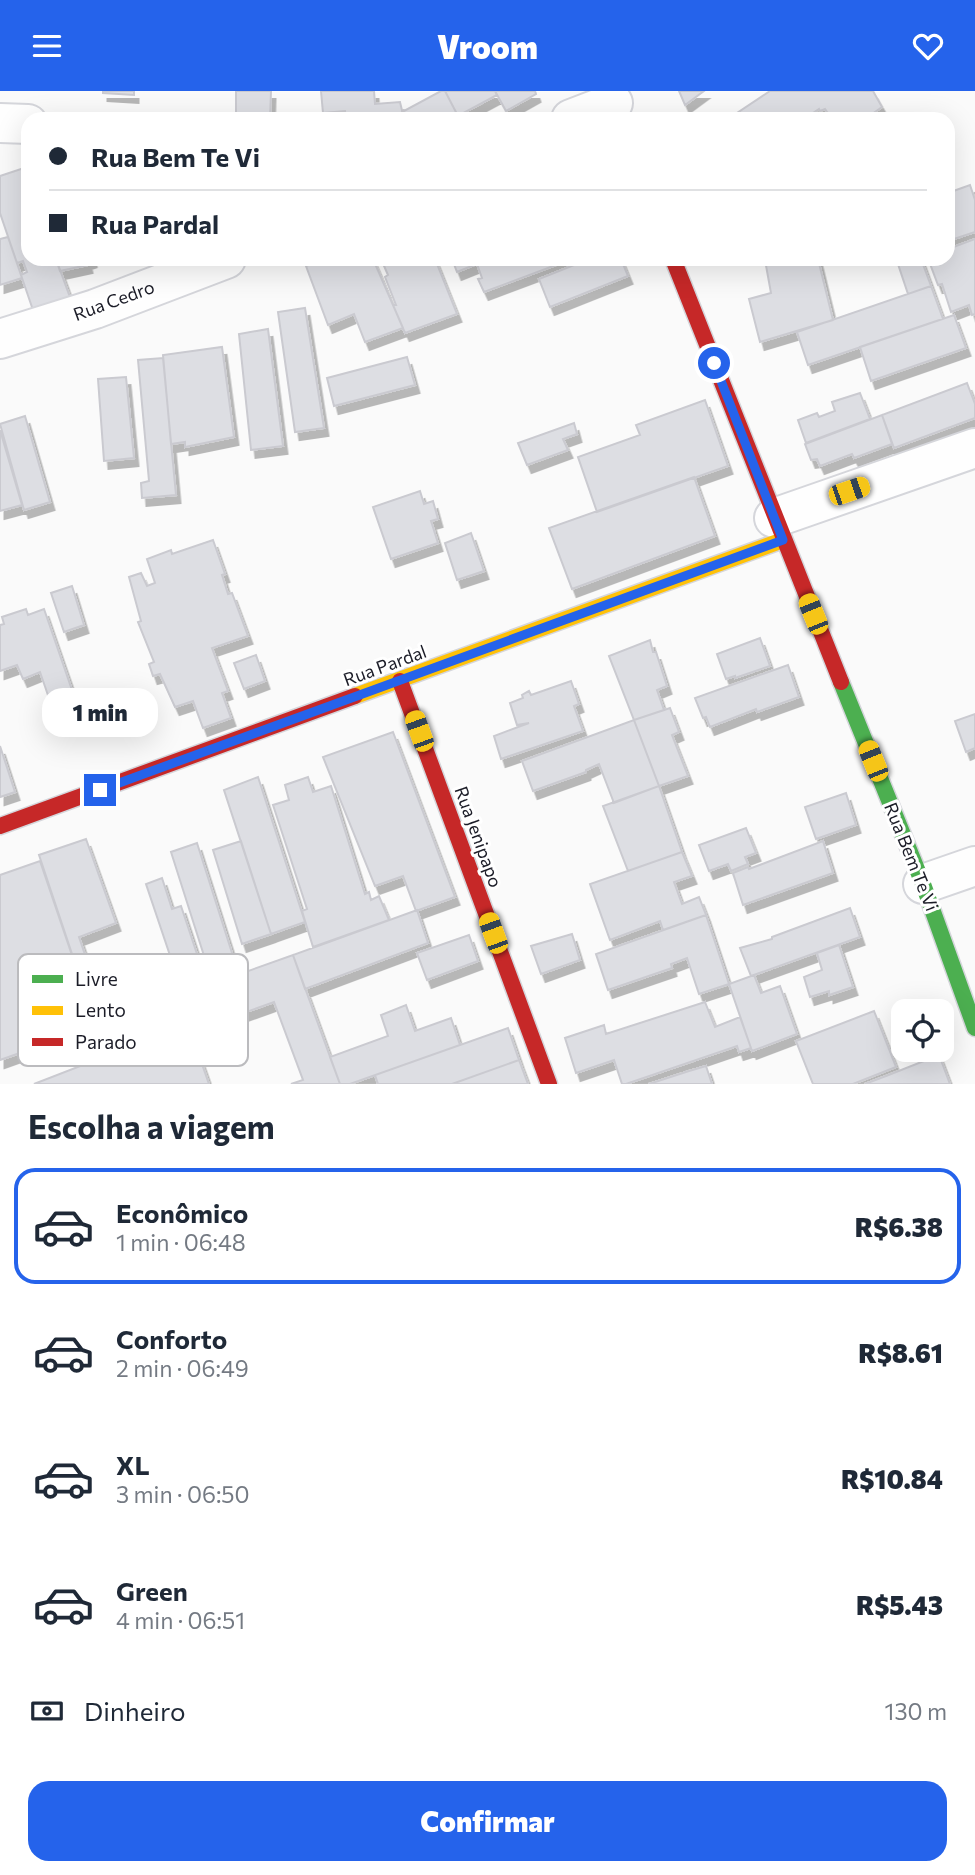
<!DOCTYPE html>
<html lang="pt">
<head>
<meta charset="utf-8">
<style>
	:root { --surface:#fff; --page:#f6f6f7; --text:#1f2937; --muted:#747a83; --line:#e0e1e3; --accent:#2563eb }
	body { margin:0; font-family:Commissioner,sans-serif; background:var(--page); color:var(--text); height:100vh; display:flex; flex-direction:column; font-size:26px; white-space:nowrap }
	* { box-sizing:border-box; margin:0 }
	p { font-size:23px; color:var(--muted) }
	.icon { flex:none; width:38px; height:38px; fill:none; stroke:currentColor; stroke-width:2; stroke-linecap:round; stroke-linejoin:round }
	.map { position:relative; height:993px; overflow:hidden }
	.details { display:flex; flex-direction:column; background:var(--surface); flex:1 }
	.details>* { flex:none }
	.hud { position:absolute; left:21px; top:21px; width:934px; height:154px; border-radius:21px; box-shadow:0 7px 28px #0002; display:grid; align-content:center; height:154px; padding:0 28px; background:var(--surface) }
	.buttons { position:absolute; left:891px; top:908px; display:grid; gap:14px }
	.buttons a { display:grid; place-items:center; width:63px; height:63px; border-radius:14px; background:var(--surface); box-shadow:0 7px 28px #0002; font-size:35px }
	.end { position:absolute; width:32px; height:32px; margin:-16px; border:9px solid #2563eb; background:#fff; box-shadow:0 0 0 4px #fff }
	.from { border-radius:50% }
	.bubble { position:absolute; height:49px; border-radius:21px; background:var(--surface); box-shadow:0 7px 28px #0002; font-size:23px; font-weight:800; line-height:49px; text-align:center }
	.car { position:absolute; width:21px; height:42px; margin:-21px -10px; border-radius:9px; box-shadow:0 0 5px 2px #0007; background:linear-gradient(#f5c518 24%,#345 0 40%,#f5c518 0 76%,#345 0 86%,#f5c518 0) }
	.hud b { display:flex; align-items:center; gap:24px; height:66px; font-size:26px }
	.hud b+b { border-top:2px solid var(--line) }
	.hud i { width:18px; height:18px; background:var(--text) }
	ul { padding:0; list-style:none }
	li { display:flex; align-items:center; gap:21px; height:116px; margin:0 14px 10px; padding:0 14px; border:4px solid transparent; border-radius:21px }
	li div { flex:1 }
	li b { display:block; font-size:26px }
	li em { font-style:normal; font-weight:800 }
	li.active { border-color:var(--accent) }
	li>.icon { width:63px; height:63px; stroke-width:1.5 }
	h2 { padding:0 28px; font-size:32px; line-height:84px }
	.pay { display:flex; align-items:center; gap:18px; height:77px; padding:0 28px; font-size:26px }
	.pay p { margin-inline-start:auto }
	.cta { display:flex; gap:14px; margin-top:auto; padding:14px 28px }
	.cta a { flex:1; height:80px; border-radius:21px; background:var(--accent); color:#fff; font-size:28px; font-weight:800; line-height:80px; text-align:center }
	header { display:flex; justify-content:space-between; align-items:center; height:91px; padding:0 28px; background:var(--accent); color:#fff; font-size:32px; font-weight:800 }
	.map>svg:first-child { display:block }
	.building { fill:#dddee3; stroke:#cacad0; stroke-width:2; filter:url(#shadow) }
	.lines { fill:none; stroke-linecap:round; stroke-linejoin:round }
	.street-casing { stroke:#d5d6db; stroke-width:42 }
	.fast-casing { stroke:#d5d6db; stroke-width:19 }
	.slow-casing { stroke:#d5d6db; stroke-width:19 }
	.jam-casing { stroke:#d5d6db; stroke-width:19 }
	.street { stroke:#fefefe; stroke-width:38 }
	.fast { stroke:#4caf50; stroke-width:16 }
	.slow { stroke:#ffc107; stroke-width:16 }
	.jam { stroke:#c62828; stroke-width:16 }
	.route { stroke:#2563eb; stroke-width:9 }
	.labels { text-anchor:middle; stroke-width:6; stroke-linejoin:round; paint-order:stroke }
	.street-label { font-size:18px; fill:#1b1c27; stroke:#fff }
	.key { fill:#fff; stroke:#bbbbbe; stroke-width:2 }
	.key-label { font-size:19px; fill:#1b1c27 }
</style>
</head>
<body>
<header><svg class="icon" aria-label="menu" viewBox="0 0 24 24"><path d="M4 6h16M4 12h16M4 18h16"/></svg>Vroom<svg class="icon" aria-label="heart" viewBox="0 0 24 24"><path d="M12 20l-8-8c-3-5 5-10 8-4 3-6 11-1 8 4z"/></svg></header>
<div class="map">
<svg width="975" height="993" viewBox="0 0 975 993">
	<defs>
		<filter id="shadow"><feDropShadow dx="4.5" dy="8" stdDeviation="0" flood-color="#0004"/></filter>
	</defs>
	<rect width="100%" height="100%" fill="#fafafa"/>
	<path class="building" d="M103,0H134V4L103,2Z
		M236,0H271L270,28H236Z
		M321,0H374L375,13L400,11L404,28H346L345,20L323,22Z
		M441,0H445L458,25L452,28H404L402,21Z
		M445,0H495L497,4L458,25Z
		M495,0H535L536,3L506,20Z
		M679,0H704L685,14Z
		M770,0H873L882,16L865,28H832L825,18L820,20L819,18L804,28H728Z
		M24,77L28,88V168H56L71,209L34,222L21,184L27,181L23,170L17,172L0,122V85Z
		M970,94L975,109V141L948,150V117L951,116L948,102Z
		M8,146L22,187L0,194V148Z
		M975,148V223L972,224L969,214L951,221L942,193L938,194L929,170L948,168V158Z
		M56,168H93L87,170L88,174L60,180Z
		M323,168H373L403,237L365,251L354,223L328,234L306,175Z
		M381,168H435L457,223L405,242L393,214H396L385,186L388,184Z
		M452,168H489L457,181Z
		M489,168V170L494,168H572L484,201L478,188L482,187L477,173Z
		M589,168H621L628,185L550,216L539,188Z
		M818,168L833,229L760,251L749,208L771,202L765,169Z
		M912,168H921L931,195L908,203L898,173Z
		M931,195L943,228L808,274L797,241Z
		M305,217L324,337L295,341L278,221Z
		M954,224L966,257L871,290L860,256Z
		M268,238L283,355L251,359L239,243Z
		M222,256L234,346L185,356V351L171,353L163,264Z
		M407,266L415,294L334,315L327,287Z
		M163,267L176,404L142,407L141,392L149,390L138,269Z
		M126,286L134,367L104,370L98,288Z
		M967,292L975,313V327L894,357L882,324Z
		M860,302L870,328L806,352L798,329L817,322L819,326L835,320L832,311Z
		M705,309L728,375L597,421L578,366L640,344L636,334Z
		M882,324L892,353L854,367L852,363L820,375L817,368L811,369L805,353Z
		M25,325L50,411L24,419L0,333Z
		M574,332L577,343L563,348L568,359L527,374L518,352Z
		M0,339L22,414L0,420Z
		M694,386L715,445L572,498L549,437Z
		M420,400L424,413L433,410L438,428L431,430L438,452L391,468L373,416Z
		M471,442L484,480L457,489L445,452Z
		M213,449L225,483L222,484L228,503L232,502L248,545L212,557L228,600L222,602L231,627L203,637L193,610L175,616L160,583L153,585L149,573L154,571L138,531L141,530L129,486L141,482L147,495L155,492L147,468L171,459L172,463Z
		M72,495L84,534L64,541L51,502Z
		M26,518L28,524L44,518L73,602L50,610L40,581L23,588L17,574L0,580V534L4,533L2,526Z
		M760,547L770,575L735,587V585L726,588L717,563Z
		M650,549L653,561H656L667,595L657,599L664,619L634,629L609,565Z
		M256,564L265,590L244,598L234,572Z
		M788,574L799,606L757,621L756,618L710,636L706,626L703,627L695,607Z
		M571,590L579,613L574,615L583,640L501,668L494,645L529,632L517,634L510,612L523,607L522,604L529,600L531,604Z
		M670,617L679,641L672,644L688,685L659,695L634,629Z
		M975,623V657L966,661L955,630Z
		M634,629L659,695L614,712L599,673L586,679V681L533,700L522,670Z
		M393,641L455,806L416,820L403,785L375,795L323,666Z
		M0,655L15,701L0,706Z
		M258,686L305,831L271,843L224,699Z
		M308,686L313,701L331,695L365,803L369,801L371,809L379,805L389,829L313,856L302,820L307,818L273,714L289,709L285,694Z
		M659,695L682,761L628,780L603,715Z
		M846,702L856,734L816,748L805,716Z
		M746,737L756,762L745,766L748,773L731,780L728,773L709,780L699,754Z
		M86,748L116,832L79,846L108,931L96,935L39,764Z
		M241,750L271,843L242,853L213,759Z
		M823,750L833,782L743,814L733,782L748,776L749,778Z
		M197,752L239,884L213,893L171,761Z
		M682,761L692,785L674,791L682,813L699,806L706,824L663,839L660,830L610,849L590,793Z
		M40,770L96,935L0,969V784Z
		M162,787L172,818L181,815L202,878L200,879L205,896L183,903L146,793Z
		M850,817L860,846L751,885L740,857L772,848V846Z
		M417,819L428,852L305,898L293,864Z
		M706,824L729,893L699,903L687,867L671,873L672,877L608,899L596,863Z
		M572,843L580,869L541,883L531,855Z
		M469,844L478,870L427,889L417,862Z
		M839,854L853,896L829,904V900L810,906L804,886L822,879L817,862Z
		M293,864L340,993H291L303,989L274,911L177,946L164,910Z
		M754,884L761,902L780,895L797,943L752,960L729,893Z
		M705,911L715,936L740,926L751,957L739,961L737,955L626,993H622L614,969L576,982L565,947L604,934L606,943Z
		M406,914L415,940L451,927L460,954L350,993H340L330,966L388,945L381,924Z
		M874,920L896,976L853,993H813L796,950Z
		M508,937L519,969L452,993H378L375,984Z
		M173,939L176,947L191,942L209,993H34Z
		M939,964L950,993H865L886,985Z
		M519,969L528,993H452Z
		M706,975L712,993H649L689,980Z"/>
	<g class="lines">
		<g class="street-casing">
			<path id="street" d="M571,28L613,12
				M0,32L28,33
				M0,248L95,218L226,168
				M774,427L975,357
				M923,793L975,775"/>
		</g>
		<g class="fast-casing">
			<path id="fast" d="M841,591L923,793L975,937"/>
		</g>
		<g class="slow-casing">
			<path id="slow" d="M355,605L783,449"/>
		</g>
		<g class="jam-casing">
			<path id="jam" d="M673,168L841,591
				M400,590L549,993
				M0,735L355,605"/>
		</g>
		<use href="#street" class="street"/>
		<use href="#fast" class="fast"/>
		<use href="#slow" class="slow"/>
		<use href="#jam" class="jam"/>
	</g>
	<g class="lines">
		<path class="route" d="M100,699L783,449L714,272"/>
	</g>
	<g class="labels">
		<g class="street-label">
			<text transform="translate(114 210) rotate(-20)" y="6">Rua Cedro</text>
			<text transform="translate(385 575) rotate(-20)" y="6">Rua Pardal</text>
			<text transform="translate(478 746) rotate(70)" y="6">Rua Jenipapo</text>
			<text transform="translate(911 766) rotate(68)" y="6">Rua Bem Te Vi</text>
		</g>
	</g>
	<rect x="18" y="863" width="230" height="112" rx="10" class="key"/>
	<rect x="32" y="884" width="31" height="8" fill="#4caf50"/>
	<rect x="32" y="915" width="31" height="9" fill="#ffc107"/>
	<rect x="32" y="947" width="31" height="8" fill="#c62828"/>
	<g class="key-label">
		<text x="75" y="895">Livre</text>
		<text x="75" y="926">Lento</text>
		<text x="75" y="958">Parado</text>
	</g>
</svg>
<div class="buttons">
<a><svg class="icon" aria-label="locate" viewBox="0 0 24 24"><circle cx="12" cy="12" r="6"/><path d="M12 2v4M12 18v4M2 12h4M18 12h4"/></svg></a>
</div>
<i class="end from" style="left:714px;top:272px"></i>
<i class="end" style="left:100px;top:699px"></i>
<div class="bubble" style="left:42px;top:597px;width:116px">1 min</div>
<i class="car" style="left:849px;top:400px;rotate:71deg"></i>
<i class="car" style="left:813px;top:523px;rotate:338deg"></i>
<i class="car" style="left:419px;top:640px;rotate:340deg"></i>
<i class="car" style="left:873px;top:670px;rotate:338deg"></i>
<i class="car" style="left:493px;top:842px;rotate:340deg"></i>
<div class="hud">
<b><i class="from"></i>Rua Bem Te Vi</b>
<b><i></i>Rua Pardal</b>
</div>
</div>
<section class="details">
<h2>Escolha a viagem</h2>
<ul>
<li class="active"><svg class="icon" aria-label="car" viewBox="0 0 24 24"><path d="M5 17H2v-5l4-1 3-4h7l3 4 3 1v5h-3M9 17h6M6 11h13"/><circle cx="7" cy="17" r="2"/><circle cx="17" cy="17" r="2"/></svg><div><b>Econômico</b><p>1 min · 06:48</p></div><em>R$6.38</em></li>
<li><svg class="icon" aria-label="car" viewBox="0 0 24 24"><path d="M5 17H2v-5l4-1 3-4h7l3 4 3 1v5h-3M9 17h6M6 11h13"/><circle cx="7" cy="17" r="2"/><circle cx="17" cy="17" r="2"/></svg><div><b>Conforto</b><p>2 min · 06:49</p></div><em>R$8.61</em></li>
<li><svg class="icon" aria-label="car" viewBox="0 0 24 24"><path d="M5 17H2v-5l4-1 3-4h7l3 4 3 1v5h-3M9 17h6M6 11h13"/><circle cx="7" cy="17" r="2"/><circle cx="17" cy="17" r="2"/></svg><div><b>XL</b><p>3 min · 06:50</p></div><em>R$10.84</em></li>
<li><svg class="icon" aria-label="car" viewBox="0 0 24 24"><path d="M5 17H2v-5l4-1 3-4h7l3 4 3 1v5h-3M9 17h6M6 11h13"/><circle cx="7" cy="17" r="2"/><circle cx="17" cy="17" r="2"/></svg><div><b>Green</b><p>4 min · 06:51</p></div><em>R$5.43</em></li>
</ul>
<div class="pay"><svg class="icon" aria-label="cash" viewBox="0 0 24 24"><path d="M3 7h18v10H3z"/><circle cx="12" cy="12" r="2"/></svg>Dinheiro<p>130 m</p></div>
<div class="cta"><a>Confirmar</a></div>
</section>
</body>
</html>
